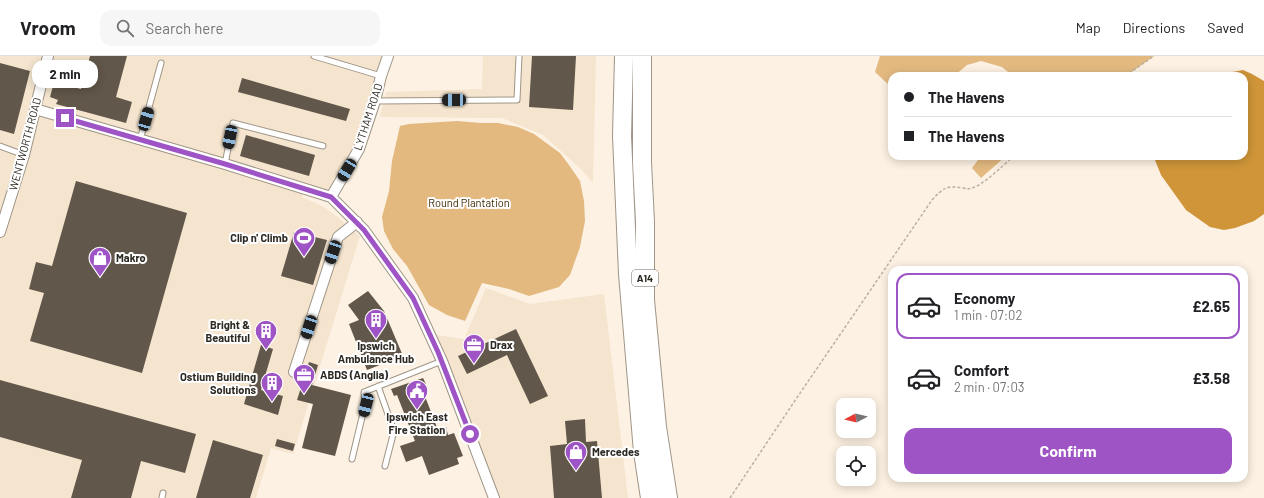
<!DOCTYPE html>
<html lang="en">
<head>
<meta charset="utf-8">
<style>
	:root { --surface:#fff; --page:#f6f6f6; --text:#202124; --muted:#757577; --line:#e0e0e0; --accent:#9f54c6 }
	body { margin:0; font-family:Barlow,sans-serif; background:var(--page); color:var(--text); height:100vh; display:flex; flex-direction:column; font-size:15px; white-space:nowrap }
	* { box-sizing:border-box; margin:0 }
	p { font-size:13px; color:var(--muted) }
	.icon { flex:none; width:22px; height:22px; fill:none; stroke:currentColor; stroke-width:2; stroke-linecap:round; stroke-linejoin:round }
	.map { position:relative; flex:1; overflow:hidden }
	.side { position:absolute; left:888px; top:210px; width:360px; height:216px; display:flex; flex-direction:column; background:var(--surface); border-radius:12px; box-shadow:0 2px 10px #0003 }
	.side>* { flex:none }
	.hud { position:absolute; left:888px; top:16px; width:360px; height:88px; border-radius:12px; box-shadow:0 2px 10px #0003; display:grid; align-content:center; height:88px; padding:0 16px; background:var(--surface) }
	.needle { width:26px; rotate:263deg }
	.fabs { position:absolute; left:836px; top:342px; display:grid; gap:8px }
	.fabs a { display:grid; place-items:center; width:40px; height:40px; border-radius:8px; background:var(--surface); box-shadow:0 2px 10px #0003; font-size:20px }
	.end { position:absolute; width:18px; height:18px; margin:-9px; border:5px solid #9f54c6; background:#fff; box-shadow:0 0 0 2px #fff }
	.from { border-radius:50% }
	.bubble { position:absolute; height:28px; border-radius:12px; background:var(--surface); box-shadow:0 2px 10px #0003; font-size:13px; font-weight:700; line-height:28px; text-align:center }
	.car { position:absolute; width:12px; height:24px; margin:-12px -6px; border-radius:5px; box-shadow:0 0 3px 1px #0007; background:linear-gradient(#222 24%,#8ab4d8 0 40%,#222 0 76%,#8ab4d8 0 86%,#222 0) }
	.hud b { display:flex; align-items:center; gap:14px; height:38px; font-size:15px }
	.hud b+b { border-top:1px solid var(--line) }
	.hud i { width:10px; height:10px; background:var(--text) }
	ul { padding:7px 0 0; list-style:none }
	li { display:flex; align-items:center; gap:12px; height:66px; margin:0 8px 6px; padding:0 8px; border:2px solid transparent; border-radius:12px }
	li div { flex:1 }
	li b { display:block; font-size:15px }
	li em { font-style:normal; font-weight:700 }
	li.on { border-color:var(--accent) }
	li>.icon { width:36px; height:36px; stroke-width:1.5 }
	.primary-button { display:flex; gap:8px; margin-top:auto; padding:8px 16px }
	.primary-button a { flex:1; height:46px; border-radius:12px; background:var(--accent); color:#fff; font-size:16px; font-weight:700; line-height:46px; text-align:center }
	header { display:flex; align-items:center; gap:24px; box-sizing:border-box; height:56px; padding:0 20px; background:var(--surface); border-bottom:1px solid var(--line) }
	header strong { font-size:19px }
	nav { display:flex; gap:22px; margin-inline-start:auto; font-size:14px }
	.search { width:280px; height:36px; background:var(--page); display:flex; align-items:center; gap:10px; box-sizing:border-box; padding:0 14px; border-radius:12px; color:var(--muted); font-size:15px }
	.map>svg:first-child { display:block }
	.built { fill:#f5e5cf }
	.green { fill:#e3b980 }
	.water { fill:#cf9538 }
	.building { fill:#61574a }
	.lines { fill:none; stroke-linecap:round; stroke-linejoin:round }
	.lane-casing { stroke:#9f9587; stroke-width:7 }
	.street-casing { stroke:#9f9587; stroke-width:12 }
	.highway-casing { stroke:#9f9587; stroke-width:20 }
	.path { stroke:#b9b1a5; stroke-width:1.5; stroke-dasharray:3 2; stroke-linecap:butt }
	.lane { stroke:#fff; stroke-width:5 }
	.street { stroke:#fff; stroke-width:10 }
	.highway { stroke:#fff; stroke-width:18 }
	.route { stroke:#9f54c6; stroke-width:5 }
	.labels { text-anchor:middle; stroke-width:4; stroke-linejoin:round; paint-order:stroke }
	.shield { fill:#fff; stroke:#6b6864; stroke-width:1 }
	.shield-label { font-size:10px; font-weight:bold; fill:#2c2822 }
	.street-label { font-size:11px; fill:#2c2822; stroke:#fff }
	.park-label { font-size:11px; fill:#3f2700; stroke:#fff }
	.poi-label { font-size:11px; font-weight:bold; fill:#2c2822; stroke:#fff; text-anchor:start }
</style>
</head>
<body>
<header>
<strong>Vroom</strong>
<div class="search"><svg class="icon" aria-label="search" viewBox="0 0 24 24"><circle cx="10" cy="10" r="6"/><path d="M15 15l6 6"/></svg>Search here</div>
<nav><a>Map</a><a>Directions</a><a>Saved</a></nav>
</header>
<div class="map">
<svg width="1264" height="442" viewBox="0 0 1264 442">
	<rect width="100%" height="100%" fill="#fcf1e2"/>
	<path class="built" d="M0,0H383L364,57L370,60L331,141L304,133L302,141L322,150L339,162L360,180L293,398L271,392L256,442H0V183L24,99L0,173Z
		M483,0H596L593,127L581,113L543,79L502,62L380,61L386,36L482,33Z
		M486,232L530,248L604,238L628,442H494L430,278L464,283Z"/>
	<path class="green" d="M880,0H1154L1126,20H1013L1002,11L981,5L967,9L954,20H892V33L890,30L875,16Z
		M457,65L481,67H498L518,71L534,78L560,97L569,109L580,125L584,145L585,165L580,191L570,219L559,231L529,240L509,233L482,227L465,265L447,259L429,249L407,210L393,193L384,175L382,161L389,135L392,105L400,70L409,68Z
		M981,100H1006L981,122L972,112Z"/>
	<path class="water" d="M1243,14L1252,18L1264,25V158L1254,165L1235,172L1224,174L1210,171L1186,154L1161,119L1155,104V100H1244V20H1219L1227,17Z"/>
	<path class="building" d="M90,0H127L116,41L132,46L126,67L56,48L58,44L50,41L54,26L81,33Z
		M532,0H576L573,54L529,51Z
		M0,7L30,15L14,78L0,74Z
		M242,22L350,53L346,65L238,36Z
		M246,79L315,99L309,120L240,100Z
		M76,125L187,157L142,317L30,285L44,237L29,233L36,206L52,210Z
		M294,176L327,184L313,229L281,220Z
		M368,235L384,255L403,300L367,314L349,268L359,264L348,249Z
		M516,273L548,340L530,348L507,299L467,318L458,300Z
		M261,289L273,293L261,334L283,340L278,359L244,348Z
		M309,306L318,309L312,329L351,339L335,400L302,392L313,348L297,344Z
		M423,322L426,328L421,330L438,374L446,371L448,379L454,377L463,400L457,402L459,408L429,419L422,400L406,406L400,390L415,385L397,339L394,340L391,333Z
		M0,324L196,378L185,417L141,405L131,442H71L82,404L0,381Z
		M585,363L586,386L597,385L602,442H554L550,390L567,388L565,365Z
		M277,383L295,388L293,395L275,390Z
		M213,384L263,399L250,442H196Z"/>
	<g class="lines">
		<g class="lane-casing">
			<path id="lane" d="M314,0L381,20
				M375,45L517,44L519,0
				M140,84L161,7
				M0,90L24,99
				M225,108L233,67L323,90
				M378,330L394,375L385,410
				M352,403L365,349L364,336L442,305
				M162,442L163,437"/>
		</g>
		<g class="street-casing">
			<path id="street" d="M35,53L225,108L331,141L364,174L413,242L442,305L494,442
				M331,141L359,93L375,45L381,20L388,0
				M0,176L24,99L48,0
				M294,316L338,181L357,166"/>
		</g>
		<g class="highway-casing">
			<path id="highway" d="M624,0L622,80L628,218L643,396L650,442
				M642,0V106L645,166V244L657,371L668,442"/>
		</g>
		<path class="path" d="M1125,20L1154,0
			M730,442L794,346L932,144C943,132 947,129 963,132C967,133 969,133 972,132C985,128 1003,109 1014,100"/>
		<use href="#lane" class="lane"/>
		<use href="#street" class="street"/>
		<use href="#highway" class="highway"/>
	</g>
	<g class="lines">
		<path class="route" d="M65,62L225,108L331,141L364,174L413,242L438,296L470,378"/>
	</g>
	<defs>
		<g id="stadium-pin" transform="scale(1.15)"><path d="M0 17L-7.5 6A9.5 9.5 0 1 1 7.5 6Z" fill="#9f54c6" stroke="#fff"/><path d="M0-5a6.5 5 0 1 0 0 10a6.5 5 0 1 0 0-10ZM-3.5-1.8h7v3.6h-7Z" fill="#fff"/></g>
		<g id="shop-pin" transform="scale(1.15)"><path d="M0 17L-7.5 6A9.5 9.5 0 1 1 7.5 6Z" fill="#9f54c6" stroke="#fff"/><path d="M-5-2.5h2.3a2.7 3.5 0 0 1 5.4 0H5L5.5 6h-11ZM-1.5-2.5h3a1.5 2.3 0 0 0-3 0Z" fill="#fff"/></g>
		<g id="building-pin" transform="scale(1.15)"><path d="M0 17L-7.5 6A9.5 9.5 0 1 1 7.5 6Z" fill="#9f54c6" stroke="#fff"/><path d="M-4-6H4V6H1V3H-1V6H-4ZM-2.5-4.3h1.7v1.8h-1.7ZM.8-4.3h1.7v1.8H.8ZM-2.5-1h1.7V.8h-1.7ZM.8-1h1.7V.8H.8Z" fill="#fff"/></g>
		<g id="office-pin" transform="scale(1.15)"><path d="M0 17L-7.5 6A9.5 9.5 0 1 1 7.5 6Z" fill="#9f54c6" stroke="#fff"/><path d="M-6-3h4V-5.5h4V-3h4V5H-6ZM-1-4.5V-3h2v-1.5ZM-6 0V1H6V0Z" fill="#fff"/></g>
		<g id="civic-pin" transform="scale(1.15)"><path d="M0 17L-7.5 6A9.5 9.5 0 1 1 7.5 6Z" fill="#9f54c6" stroke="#fff"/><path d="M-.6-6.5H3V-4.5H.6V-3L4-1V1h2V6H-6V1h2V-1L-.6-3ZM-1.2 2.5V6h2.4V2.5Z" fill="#fff"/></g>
	</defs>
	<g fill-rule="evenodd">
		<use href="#stadium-pin" x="304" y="182"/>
		<use href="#shop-pin" x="100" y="202"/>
		<use href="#building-pin" x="376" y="264"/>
		<use href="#building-pin" x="266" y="275"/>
		<use href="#office-pin" x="474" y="289"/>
		<use href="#office-pin" x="304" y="319"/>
		<use href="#building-pin" x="272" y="327"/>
		<use href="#civic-pin" x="417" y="335"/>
		<use href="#shop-pin" x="576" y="396"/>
	</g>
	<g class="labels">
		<rect class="shield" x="632" y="214" width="26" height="16" rx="3"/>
		<g class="shield-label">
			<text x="645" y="226">A14</text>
		</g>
		<g class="street-label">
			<text transform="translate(368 61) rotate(-72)" y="4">LYTHAM ROAD</text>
			<text transform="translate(25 88) rotate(-75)" y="4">WENTWORTH ROAD</text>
		</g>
		<g class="park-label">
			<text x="469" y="151">Round Plantation</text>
		</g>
		<g class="poi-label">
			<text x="288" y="186" text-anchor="end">Clip n' Climb</text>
			<text x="116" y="206">Makro</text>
			<text x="250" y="273" text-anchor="end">Bright &amp;<tspan x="250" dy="13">Beautiful</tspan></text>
			<text x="490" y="293">Drax</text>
			<text x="376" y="294" text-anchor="middle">Ipswich<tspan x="376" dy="13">Ambulance Hub</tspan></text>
			<text x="320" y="323">ABDS (Anglia)</text>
			<text x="256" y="325" text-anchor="end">Ostium Building<tspan x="256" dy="13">Solutions</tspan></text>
			<text x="417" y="365" text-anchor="middle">Ipswich East<tspan x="417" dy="13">Fire Station</tspan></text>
			<text x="592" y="400">Mercedes</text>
		</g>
	</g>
</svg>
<div class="fabs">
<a><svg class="needle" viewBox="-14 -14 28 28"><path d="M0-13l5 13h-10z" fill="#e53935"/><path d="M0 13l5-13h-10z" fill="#757577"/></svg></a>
<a><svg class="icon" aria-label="locate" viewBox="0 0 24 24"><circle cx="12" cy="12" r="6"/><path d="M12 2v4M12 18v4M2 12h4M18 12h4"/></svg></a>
</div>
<i class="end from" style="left:470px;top:378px"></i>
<i class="end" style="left:65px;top:62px"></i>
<div class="bubble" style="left:32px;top:4px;width:66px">2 min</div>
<i class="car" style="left:454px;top:44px;rotate:269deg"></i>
<i class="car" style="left:146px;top:63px;rotate:16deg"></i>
<i class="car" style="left:230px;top:81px;rotate:191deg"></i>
<i class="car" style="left:347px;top:114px;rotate:211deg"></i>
<i class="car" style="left:333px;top:196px;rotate:198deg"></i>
<i class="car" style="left:309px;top:271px;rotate:198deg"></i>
<i class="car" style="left:366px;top:349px;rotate:194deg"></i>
<div class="hud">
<b><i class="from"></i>The Havens</b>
<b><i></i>The Havens</b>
</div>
<section class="side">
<ul>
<li class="on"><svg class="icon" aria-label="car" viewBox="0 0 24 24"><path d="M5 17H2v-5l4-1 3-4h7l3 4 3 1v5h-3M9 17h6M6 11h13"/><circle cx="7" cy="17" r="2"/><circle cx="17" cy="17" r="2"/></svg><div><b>Economy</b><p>1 min · 07:02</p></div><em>£2.65</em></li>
<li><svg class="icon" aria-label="car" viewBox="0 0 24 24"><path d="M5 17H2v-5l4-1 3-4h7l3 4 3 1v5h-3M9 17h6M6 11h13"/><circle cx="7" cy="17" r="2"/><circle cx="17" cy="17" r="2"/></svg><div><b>Comfort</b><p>2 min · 07:03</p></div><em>£3.58</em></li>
</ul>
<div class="primary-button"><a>Confirm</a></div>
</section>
</div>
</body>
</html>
